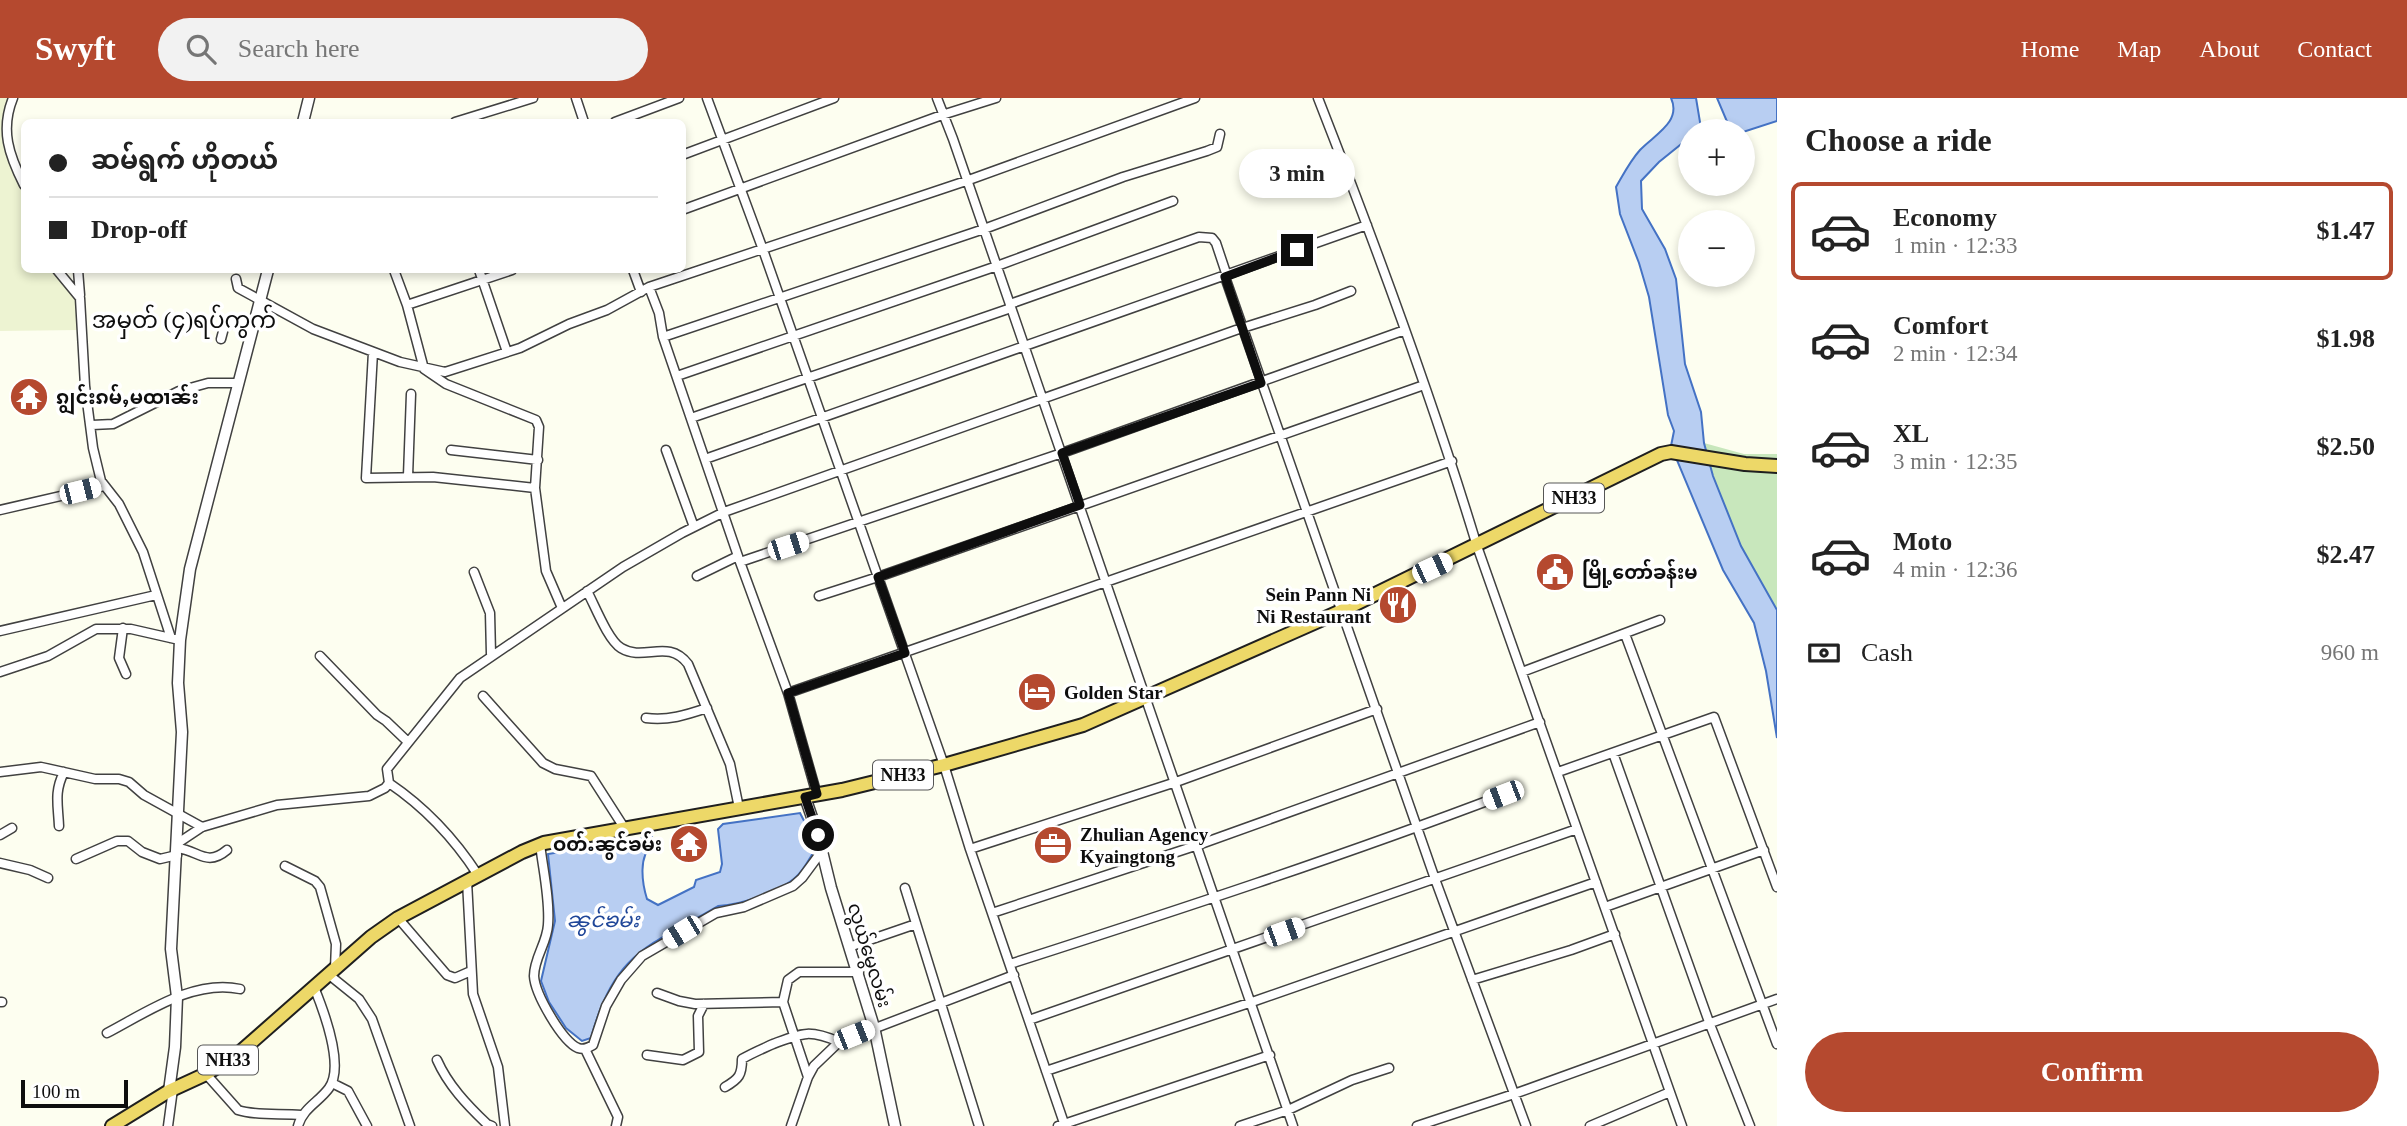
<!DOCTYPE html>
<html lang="en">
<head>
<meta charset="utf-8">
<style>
	:root { --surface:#fff; --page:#f2f2f2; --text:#222; --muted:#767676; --line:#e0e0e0; --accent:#b5492f }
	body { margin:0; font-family:"Times New Roman","Noto Sans Myanmar",serif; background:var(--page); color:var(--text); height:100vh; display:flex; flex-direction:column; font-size:26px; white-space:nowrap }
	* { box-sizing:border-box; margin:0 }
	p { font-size:23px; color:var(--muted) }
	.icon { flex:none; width:38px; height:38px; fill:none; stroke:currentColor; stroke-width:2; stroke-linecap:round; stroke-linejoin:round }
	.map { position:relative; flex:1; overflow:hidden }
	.drawer { display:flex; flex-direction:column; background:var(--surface); width:630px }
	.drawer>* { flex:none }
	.hud { position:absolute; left:21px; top:21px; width:665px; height:154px; border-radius:10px; box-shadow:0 4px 10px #0003; display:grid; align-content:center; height:154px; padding:0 28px; background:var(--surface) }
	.fabs { position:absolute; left:1678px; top:21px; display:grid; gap:14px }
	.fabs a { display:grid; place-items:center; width:77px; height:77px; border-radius:50%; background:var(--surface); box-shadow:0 4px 10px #0003; font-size:35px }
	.scale { position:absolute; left:21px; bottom:18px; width:107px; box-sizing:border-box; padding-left:7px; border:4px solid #0e0e0e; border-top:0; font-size:19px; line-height:24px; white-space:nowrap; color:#0e0e0e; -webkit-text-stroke:5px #fff; paint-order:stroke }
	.end { position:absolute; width:32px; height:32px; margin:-16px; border:9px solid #0e0e0e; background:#fff; box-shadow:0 0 0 4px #fff }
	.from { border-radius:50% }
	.bubble { position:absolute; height:49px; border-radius:24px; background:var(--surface); box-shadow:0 4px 10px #0003; font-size:23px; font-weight:600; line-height:49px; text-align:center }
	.car { position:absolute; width:21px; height:42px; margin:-21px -10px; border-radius:9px; box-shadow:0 0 5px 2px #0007; background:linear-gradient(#fff 24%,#345 0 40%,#fff 0 76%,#345 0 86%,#fff 0) }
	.hud b { display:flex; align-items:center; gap:24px; height:66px; font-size:26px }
	.hud b+b { border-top:2px solid var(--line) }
	.hud i { width:18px; height:18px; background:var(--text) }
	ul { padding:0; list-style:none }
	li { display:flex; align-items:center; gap:21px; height:98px; margin:0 14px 10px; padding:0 14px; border:4px solid transparent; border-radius:10px }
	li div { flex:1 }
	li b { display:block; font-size:26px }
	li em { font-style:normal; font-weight:600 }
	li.current { border-color:var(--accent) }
	li>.icon { width:63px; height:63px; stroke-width:1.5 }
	h2 { padding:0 28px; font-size:32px; line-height:84px }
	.pay { display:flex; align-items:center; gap:18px; height:77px; padding:0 28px; font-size:26px }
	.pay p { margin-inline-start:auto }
	.primary-button { display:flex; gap:14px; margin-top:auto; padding:14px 28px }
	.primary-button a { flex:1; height:80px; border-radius:42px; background:var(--accent); color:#fff; font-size:28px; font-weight:600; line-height:80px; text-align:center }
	header { display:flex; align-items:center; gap:42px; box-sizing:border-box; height:98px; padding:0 35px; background:var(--accent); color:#fff }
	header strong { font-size:33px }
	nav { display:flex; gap:38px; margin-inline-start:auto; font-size:24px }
	.search { width:490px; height:63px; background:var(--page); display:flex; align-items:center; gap:18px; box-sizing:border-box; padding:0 24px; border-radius:38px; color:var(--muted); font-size:26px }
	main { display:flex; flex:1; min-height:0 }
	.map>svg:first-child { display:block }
	.farmland { fill:#edf3d2 }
	.green { fill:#c8e7bc }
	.water { fill:#b8cef2; stroke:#4472c4; stroke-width:2 }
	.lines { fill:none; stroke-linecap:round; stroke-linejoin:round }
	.minor-casing { stroke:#414141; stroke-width:11 }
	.tertiary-casing { stroke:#414141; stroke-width:13 }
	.trunk-casing { stroke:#1f1f1f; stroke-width:16 }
	.minor { stroke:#fff; stroke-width:8 }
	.tertiary { stroke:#fff; stroke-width:10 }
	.trunk { stroke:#edd868; stroke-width:12 }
	.route { stroke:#0e0e0e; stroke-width:9 }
	.labels { text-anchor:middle; stroke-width:7; stroke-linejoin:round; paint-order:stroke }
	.shield { fill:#fff; stroke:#565656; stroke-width:2 }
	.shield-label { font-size:18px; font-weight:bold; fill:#0e0e0e }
	.poi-label { font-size:19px; font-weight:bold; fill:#0e0e0e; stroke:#fff; text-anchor:start }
	.street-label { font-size:19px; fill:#0e0e0e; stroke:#fff }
	.water-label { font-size:21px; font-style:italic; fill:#1f4698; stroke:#fff }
	.quarter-label { font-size:23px; fill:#0e0e0e; stroke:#fff }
</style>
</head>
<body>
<header>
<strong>Swyft</strong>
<div class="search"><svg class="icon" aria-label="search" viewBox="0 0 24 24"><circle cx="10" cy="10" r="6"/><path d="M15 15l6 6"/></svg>Search here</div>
<nav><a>Home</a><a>Map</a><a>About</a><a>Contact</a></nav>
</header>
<main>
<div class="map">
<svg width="1777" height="1028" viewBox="0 0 1777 1028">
	<rect width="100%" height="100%" fill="#fdfef0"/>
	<path class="farmland" d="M0,0H16L10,19V53L24,82V172H63L70,181L76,185L78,232L0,233Z"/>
	<path class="green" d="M1704,345L1744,356H1777V512L1741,448L1713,379Z"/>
	<path class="water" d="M1671,0H1696L1701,30L1697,33H1690V39L1659,64L1641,83L1642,111L1665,151L1676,181L1685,266L1701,314L1704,345L1713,378L1741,448L1777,512V640L1766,573L1754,525L1723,472L1671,348L1674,333L1668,317L1649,199L1639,165L1620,116L1616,89C1623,77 1630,63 1640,52C1654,37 1682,24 1671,0Z
		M1717,0H1777V23L1743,34L1731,33Z
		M800,715L817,748C812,757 806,768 799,776C784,793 741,807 718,808C648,849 614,854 591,940L582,943L566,930L549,904L541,883L555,823L548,756L652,739L653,747C638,757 642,785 647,801L658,807L694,789L696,782L720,774L722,766L718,731L723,726Z"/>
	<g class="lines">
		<g class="minor-casing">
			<path id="minor" d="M13,0C0,32 9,57 24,87
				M576,0L584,24
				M707,0L762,149L944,667L970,751L1065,1028
				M937,0L953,41L1293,1028
				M1318,0C1376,148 1431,296 1477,448L1682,1028
				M455,24L533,0
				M615,24L679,0
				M682,57L834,0
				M682,112L942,17L996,0
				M57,172L80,200L85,288L93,350L101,383L119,406L143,454L171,540
				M78,172L80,197
				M394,172L407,207L424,271L446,286L536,322L539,329L535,390L546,473L562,510
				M479,172L507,254
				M633,172L641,194
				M1225,179L1435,781L1526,1028
				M236,181L238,190L313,231L400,264L445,274L520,250L569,226L607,212L649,189L966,83L1195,0
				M649,189L659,215L663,239L740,464L788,595L817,697
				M1010,206L1199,139L1212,140L1216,145L1227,178
				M407,207L512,172
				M663,239L984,131L1123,79L1207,53L1217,49L1220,36
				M221,241L225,226L255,225
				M373,254L366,380L433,379L535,390
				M677,278L997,168L1173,103
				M691,320L1011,210
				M92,327L113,326L179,293L208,285H239
				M451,352L538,362
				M666,352L694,429
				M705,361L1367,127
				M408,378L411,296
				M0,412L104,388
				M740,464L1062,355L1405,232
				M474,474L490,515L491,556
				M697,478L738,458
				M587,493C595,508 608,542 621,550C644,564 668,540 688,566L730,666L739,710
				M819,498L878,479L1424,287
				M123,530L119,560L126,576
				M0,533L156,497
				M1625,536L1777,946
				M320,558L377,617L386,623L408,644
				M0,574L48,558L96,531H131L175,541
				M1522,574L1660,522
				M788,595L1452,363
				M483,598L543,665L555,671L591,678L625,731
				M646,620C668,623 686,617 707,610
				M1613,655L1709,924L1750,1028
				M0,674L41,669L95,681H119L129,684L144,697L202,729
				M1558,674L1714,619L1777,789
				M389,685C426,710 454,740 478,777
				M59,728C58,706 54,694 64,674
				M0,737L12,730
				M178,745L202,729L277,707L369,698L385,690L389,685L387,671L460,580L623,469L682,435L724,414L1236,232L1315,207L1351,193
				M540,746C543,772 550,801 548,827C547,845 534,860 534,878C535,896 562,943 578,950C584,952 588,950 593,947L606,908L621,882L642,858L716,815L744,809L793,788L802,780L822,753
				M178,750C199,753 207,769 227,752
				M970,751L1176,684L1377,611
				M76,761L117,743H128L142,754L160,761L177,757
				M0,765L30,772L48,780
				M285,768L315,783L320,789L336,846L335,870
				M467,783L473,896L498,969L505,1028
				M905,790L979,1028
				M1605,809L1764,752
				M992,815L1198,747L1540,624
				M398,820L447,877L455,880L471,873
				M849,849L916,826
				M1010,866C1175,813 1340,759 1503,697
				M328,876L359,901L372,921L410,1028
				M1472,882L1571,852L1615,836
				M657,895L679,903L695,906L783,904
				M0,904H2
				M1029,922L1577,731
				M107,935C147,914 194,881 240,891
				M585,951L618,1019L616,1028
				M647,957L683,962L699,954L698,918L704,906
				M437,962C448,987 467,1007 487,1026L492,1028
				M1046,973L1252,904L1596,784
				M206,976L238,1012C255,1018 282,1015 301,1017
				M808,979L783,904L788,882L799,874H859
				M332,985L348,993L367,1028
				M725,989C739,981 742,977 742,961C752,955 762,951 773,946C802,935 809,931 839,944
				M168,1028L173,991
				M298,1028C303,1010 319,1004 329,990C345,968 323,911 314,889
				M791,1028L808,979L814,968L839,944L1014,877
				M1058,1028L1270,957
				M1240,1028L1288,1012L1352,982L1389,970
				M1417,1028L1514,996L1777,901
				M1590,1028L1670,994"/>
		</g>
		<g class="tertiary-casing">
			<path id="tertiary" d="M303,24L309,0
				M805,699L818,737L831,790L874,929L895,1028
				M169,993L175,949L177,899L171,851L182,634L178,585L180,542L190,471L268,172"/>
		</g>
		<g class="trunk-casing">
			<path id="trunk" d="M112,1028L169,993L206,976L238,956L371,839L398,820L522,754L544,745L842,692L944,667L1083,627L1341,513L1661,356L1671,354L1745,366L1777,368"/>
		</g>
		<use href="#minor" class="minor"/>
		<use href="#tertiary" class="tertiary"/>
		<use href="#trunk" class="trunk"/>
	</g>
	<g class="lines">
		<path class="route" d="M818,737L805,699L817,696L788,595L905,555L878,479L1080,407L1062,355L1261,285L1225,179L1297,152"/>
	</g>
	<defs>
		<g id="temple-disc" transform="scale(2.0125)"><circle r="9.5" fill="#b5492f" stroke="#fff"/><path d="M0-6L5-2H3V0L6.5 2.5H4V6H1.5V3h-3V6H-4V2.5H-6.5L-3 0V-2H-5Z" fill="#fff"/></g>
		<g id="civic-disc" transform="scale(2.0125)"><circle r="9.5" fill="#b5492f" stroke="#fff"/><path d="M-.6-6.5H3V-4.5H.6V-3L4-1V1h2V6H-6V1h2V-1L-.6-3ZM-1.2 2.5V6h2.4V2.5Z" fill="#fff"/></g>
		<g id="restaurant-disc" transform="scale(2.0125)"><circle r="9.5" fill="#b5492f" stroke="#fff"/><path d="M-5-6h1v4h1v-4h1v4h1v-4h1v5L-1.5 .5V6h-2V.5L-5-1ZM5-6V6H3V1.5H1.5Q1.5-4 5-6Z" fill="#fff"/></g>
		<g id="hotel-disc" transform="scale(2.0125)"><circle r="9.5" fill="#b5492f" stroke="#fff"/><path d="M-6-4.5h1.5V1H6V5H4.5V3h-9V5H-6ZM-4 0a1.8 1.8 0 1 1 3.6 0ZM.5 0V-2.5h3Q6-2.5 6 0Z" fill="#fff"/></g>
		<g id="office-disc" transform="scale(2.0125)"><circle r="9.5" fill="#b5492f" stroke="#fff"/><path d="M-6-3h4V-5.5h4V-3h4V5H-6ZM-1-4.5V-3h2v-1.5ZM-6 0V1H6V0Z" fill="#fff"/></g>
	</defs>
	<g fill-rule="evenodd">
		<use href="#temple-disc" x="29" y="299"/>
		<use href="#civic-disc" x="1555" y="474"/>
		<use href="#restaurant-disc" x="1398" y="507"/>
		<use href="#hotel-disc" x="1037" y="594"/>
		<use href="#temple-disc" x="689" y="746"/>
		<use href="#office-disc" x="1053" y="747"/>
	</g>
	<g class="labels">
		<g class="shield">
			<rect x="1544" y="385.5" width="60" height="29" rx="5"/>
			<rect x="873" y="662.5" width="60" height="29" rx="5"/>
			<rect x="198" y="947.5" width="60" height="29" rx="5"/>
		</g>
		<g class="shield-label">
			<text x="1574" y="406">NH33</text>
			<text x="903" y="683">NH33</text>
			<text x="228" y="968">NH33</text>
		</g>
		<g class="poi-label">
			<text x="56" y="306">ၵျွင်းၵမ်ႇမထၢၼ်း</text>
			<text x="1582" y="481">မြို့တော်ခန်းမ</text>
			<text x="1371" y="503" text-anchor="end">Sein Pann Ni<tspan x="1371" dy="22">Ni Restaurant</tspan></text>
			<text x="1064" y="601">Golden Star</text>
			<text x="1080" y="743">Zhulian Agency<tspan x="1080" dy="22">Kyaingtong</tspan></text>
			<text x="662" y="753" text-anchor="end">ဝတ်ႉၼွင်ၶမ်း</text>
		</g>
		<g class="street-label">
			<text transform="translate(870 857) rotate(73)" y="7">လွယ်မွေလမ်း</text>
		</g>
		<g class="water-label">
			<text x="603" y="829">ၼွင်ၶမ်း</text>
		</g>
		<g class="quarter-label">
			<text x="184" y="230">အမှတ် (၄)ရပ်ကွက်</text>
		</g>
	</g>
</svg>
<div class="fabs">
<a>+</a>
<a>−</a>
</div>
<div class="scale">100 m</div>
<i class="end from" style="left:818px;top:737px"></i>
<i class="end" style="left:1297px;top:152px"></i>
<div class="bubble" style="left:1239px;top:51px;width:116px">3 min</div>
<i class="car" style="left:80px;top:393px;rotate:76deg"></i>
<i class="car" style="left:788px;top:448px;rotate:72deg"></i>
<i class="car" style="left:1432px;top:470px;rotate:65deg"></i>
<i class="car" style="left:1503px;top:697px;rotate:249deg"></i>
<i class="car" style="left:682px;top:834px;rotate:239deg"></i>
<i class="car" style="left:1284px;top:834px;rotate:70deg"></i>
<i class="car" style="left:854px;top:937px;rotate:68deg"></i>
<div class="hud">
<b><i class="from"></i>ဆမ်ရွက် ဟိုတယ်</b>
<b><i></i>Drop-off</b>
</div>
</div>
<section class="drawer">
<h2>Choose a ride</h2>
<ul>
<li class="current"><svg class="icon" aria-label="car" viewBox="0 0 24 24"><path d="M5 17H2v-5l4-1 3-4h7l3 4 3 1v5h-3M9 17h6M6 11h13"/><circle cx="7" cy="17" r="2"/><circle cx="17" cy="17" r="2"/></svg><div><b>Economy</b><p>1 min · 12:33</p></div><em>$1.47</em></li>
<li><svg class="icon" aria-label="car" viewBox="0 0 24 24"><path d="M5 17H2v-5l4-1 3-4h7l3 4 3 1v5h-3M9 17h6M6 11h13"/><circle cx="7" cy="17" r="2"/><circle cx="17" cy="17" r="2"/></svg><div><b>Comfort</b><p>2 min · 12:34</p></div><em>$1.98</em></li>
<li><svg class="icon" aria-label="car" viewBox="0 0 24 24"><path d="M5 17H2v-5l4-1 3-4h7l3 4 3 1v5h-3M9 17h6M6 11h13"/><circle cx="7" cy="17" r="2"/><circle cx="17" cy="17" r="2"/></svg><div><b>XL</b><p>3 min · 12:35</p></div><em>$2.50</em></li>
<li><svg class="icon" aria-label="car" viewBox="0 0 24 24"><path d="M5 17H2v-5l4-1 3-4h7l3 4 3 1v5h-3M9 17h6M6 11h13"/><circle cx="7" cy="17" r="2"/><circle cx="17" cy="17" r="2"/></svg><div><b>Moto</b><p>4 min · 12:36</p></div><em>$2.47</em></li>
</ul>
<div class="pay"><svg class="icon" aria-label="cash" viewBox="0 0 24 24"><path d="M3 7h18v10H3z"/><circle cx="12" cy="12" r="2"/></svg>Cash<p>960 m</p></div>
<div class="primary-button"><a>Confirm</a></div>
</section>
</main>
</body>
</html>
